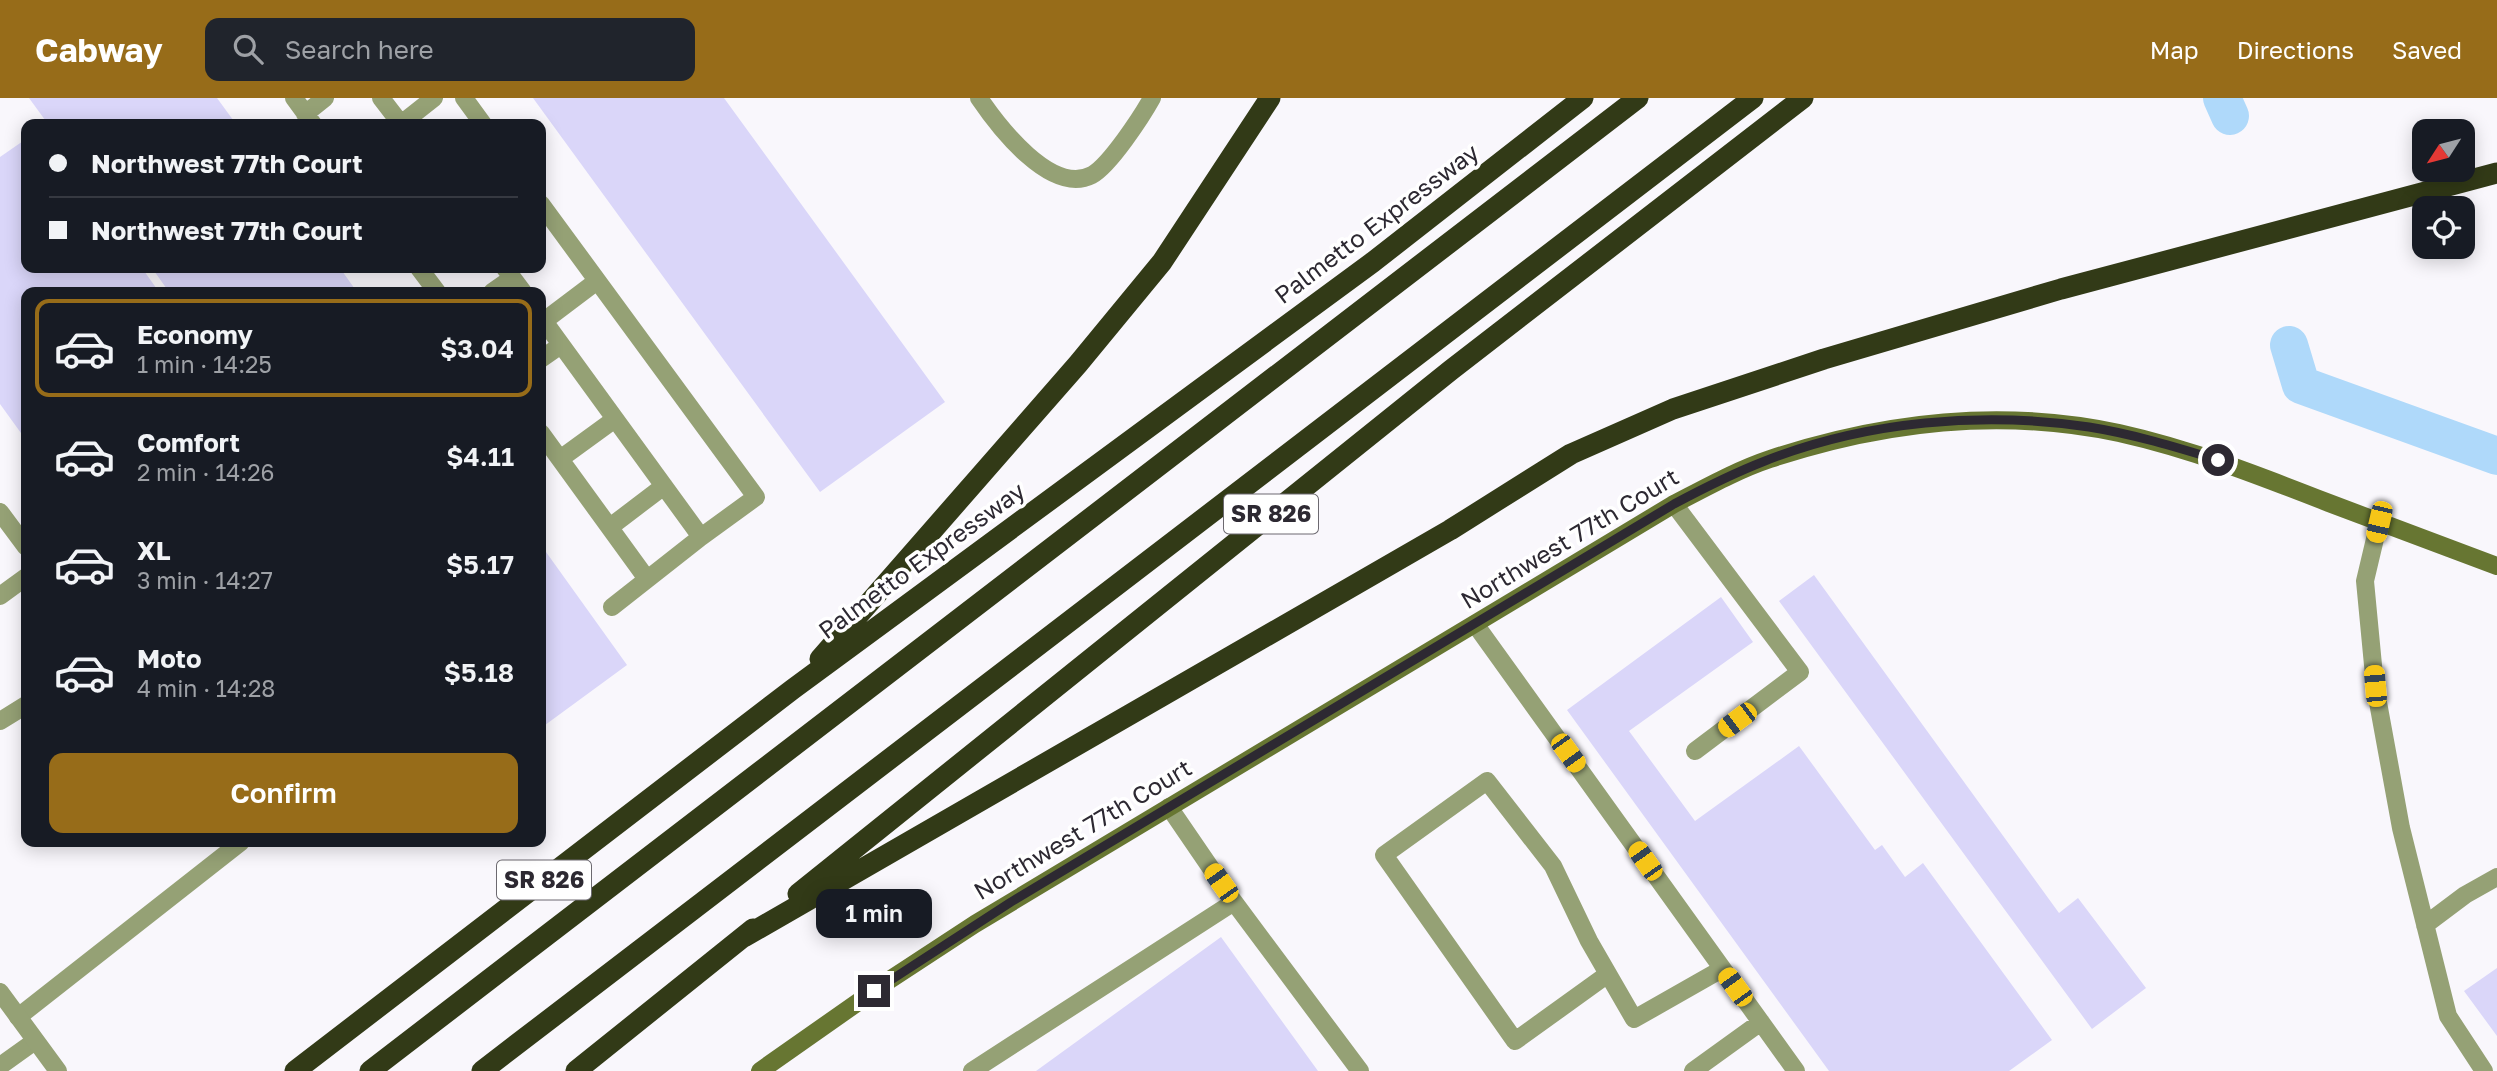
<!DOCTYPE html>
<html lang="en">
<head>
<meta charset="utf-8">
<style>
	:root { --surface:#171b24; --page:#20242c; --text:#f1f3f6; --muted:#9ea1a6; --line:#363941; --accent:#976c19 }
	body { margin:0; font-family:"Golos Text",sans-serif; background:var(--page); color:var(--text); height:100vh; display:flex; flex-direction:column; font-size:26px; white-space:nowrap }
	* { box-sizing:border-box; margin:0 }
	p { font-size:23px; color:var(--muted) }
	.icon { flex:none; width:38px; height:38px; fill:none; stroke:currentColor; stroke-width:2; stroke-linecap:round; stroke-linejoin:round }
	.map { position:relative; flex:1; overflow:hidden }
	.panel { position:absolute; left:21px; top:189px; width:525px; height:560px; display:flex; flex-direction:column; background:var(--surface); border-radius:14px; box-shadow:0 4px 18px #0003 }
	.panel>* { flex:none }
	.hud { position:absolute; left:21px; top:21px; width:525px; height:154px; border-radius:14px; box-shadow:0 4px 18px #0003; display:grid; align-content:center; height:154px; padding:0 28px; background:var(--surface) }
	.needle { width:46px; rotate:234deg }
	.fabs { position:absolute; left:2412px; top:21px; display:grid; gap:14px }
	.fabs a { display:grid; place-items:center; width:63px; height:63px; border-radius:14px; background:var(--surface); box-shadow:0 4px 18px #0003; font-size:35px }
	.end { position:absolute; width:32px; height:32px; margin:-16px; border:9px solid #2d2932; background:#fff; box-shadow:0 0 0 4px #fff }
	.from { border-radius:50% }
	.bubble { position:absolute; height:49px; border-radius:14px; background:var(--surface); box-shadow:0 4px 18px #0003; font-size:23px; font-weight:600; line-height:49px; text-align:center }
	.car { position:absolute; width:21px; height:42px; margin:-21px -10px; border-radius:9px; box-shadow:0 0 5px 2px #0007; background:linear-gradient(#f5c518 24%,#345 0 40%,#f5c518 0 76%,#345 0 86%,#f5c518 0) }
	.hud b { display:flex; align-items:center; gap:24px; height:66px; font-size:26px }
	.hud b+b { border-top:2px solid var(--line) }
	.hud i { width:18px; height:18px; background:var(--text) }
	ul { padding:12px 0 0; list-style:none }
	li { display:flex; align-items:center; gap:21px; height:98px; margin:0 14px 10px; padding:0 14px; border:4px solid transparent; border-radius:14px }
	li div { flex:1 }
	li b { display:block; font-size:26px }
	li em { font-style:normal; font-weight:600 }
	li.current { border-color:var(--accent) }
	li>.icon { width:63px; height:63px; stroke-width:1.5 }
	.button { display:flex; gap:14px; margin-top:auto; padding:14px 28px }
	.button a { flex:1; height:80px; border-radius:14px; background:var(--accent); color:#fff; font-size:28px; font-weight:600; line-height:80px; text-align:center }
	header { display:flex; align-items:center; gap:42px; box-sizing:border-box; height:98px; padding:0 35px; background:var(--accent); color:#fff }
	header strong { font-size:33px }
	nav { display:flex; gap:38px; margin-inline-start:auto; font-size:24px }
	.search { width:490px; height:63px; background:var(--page); display:flex; align-items:center; gap:18px; box-sizing:border-box; padding:0 24px; border-radius:14px; color:var(--muted); font-size:26px }
	.map>svg:first-child { display:block }
	.lines { fill:none; stroke-linecap:round; stroke-linejoin:round }
	.canal { stroke:#afd9fa; stroke-width:38 }
	.building { fill:#dad6f9 }
	.lane { stroke:#95a175; stroke-width:18 }
	.street { stroke:#95a175; stroke-width:18 }
	.secondary { stroke:#677632; stroke-width:18 }
	.highway { stroke:#323a17; stroke-width:21 }
	.route { stroke:#2d2932; stroke-width:9 }
	.labels { text-anchor:middle; stroke-width:7; stroke-linejoin:round; paint-order:stroke }
	.shield { fill:#fff; stroke:#6c6970; stroke-width:2 }
	.shield-label { font-size:23px; font-weight:bold; fill:#2d2932 }
	.street-label { font-size:24px; fill:#2d2932; stroke:#fff }
</style>
</head>
<body>
<header>
<strong>Cabway</strong>
<div class="search"><svg class="icon" aria-label="search" viewBox="0 0 24 24"><circle cx="10" cy="10" r="6"/><path d="M15 15l6 6"/></svg>Search here</div>
<nav><a>Map</a><a>Directions</a><a>Saved</a></nav>
</header>
<div class="map">
<svg width="2497" height="973" viewBox="0 0 2497 973">
	<rect width="100%" height="100%" fill="#f9f7fc"/>
	<g class="lines">
		<path class="canal" d="M2222,0L2230,18
			M2289,247L2301,287L2497,358"/>
	</g>
	<path class="building" d="M29,0H217L236,26H48Z
		M533,0H724L945,304L820,394Z
		M26,41V170H142L159,194H26V342L0,306V59Z
		M152,170H340L357,194H169Z
		M541,447L627,567L541,630Z
		M1814,477L2059,815L2078,800L2146,890L2092,931L1779,503Z
		M1721,499L1753,544L1629,633L1695,723L1799,648L1875,752L1882,747L1905,779L1923,765L2052,942L2009,973H1829L1567,612Z
		M1221,839L1318,973H1036Z
		M2497,870V938L2464,893Z"/>
	<g class="lines">
		<path class="lane" d="M294,0L313,26
			M381,0L401,26
			M464,0L483,26
			M979,0C998,28 1051,98 1092,77C1110,67 1142,18 1152,0
			M305,16L325,0
			M401,26L434,0
			M541,106L756,399L701,439
			M419,170L437,194
			M505,170L523,194
			M492,194L512,180
			M541,219L701,439L612,509
			M544,223L597,183
			M541,261L561,247
			M541,335L647,481
			M560,361L615,321
			M1674,406L1800,574L1695,653
			M0,414L26,449
			M2379,424L2365,483L2375,588L2401,730L2448,918L2484,973
			M610,429L664,388
			M0,498L26,479
			M1475,526L1796,973
			M0,623L26,607
			M1234,804L1360,973
			M2425,827L2465,797L2497,779
			M1608,876L1515,943L1384,757L1487,683L1553,768L1589,843L1634,921L1722,871
			M18,919L241,744
			M0,968L35,943
			M972,973L1234,804L1169,709
			M1693,973L1761,924"/>
		<path class="street" d="M0,894L58,973"/>
		<path class="secondary" d="M760,973L891,881L975,826L1674,406C1705,390 1737,372 1770,361C1882,324 2002,310 2119,335C2191,351 2260,378 2329,405C2385,426 2441,447 2497,468"/>
		<path class="highway" d="M820,561L1078,266L1162,164L1270,0
			M798,796L1451,272L1803,0
			M744,839L1450,432L1571,356L1673,311L1824,261L2061,191L2497,75
			M295,973L793,591L1373,164L1583,0
			M370,973L1638,0
			M482,973L1753,0
			M576,973L753,831"/>
	</g>
	<g class="lines">
		<path class="route" d="M874,893L1011,804L1674,406C1704,390 1734,375 1765,363C1866,323 1983,313 2089,329C2133,336 2176,349 2218,362"/>
	</g>
	<g class="labels">
		<g class="shield">
			<rect x="1224" y="396.5" width="94" height="39" rx="5"/>
			<rect x="497" y="762.5" width="94" height="39" rx="5"/>
		</g>
		<g class="shield-label">
			<text x="1271" y="424">SR 826</text>
			<text x="544" y="790">SR 826</text>
		</g>
		<g class="street-label">
			<text transform="translate(1377 126) rotate(-37)" y="8">Palmetto Expressway</text>
			<text transform="translate(1570 441) rotate(-31)" y="8">Northwest 77th Court</text>
			<text transform="translate(922 463) rotate(-36)" y="8">Palmetto Expressway</text>
			<text transform="translate(1083 732) rotate(-31)" y="8">Northwest 77th Court</text>
		</g>
	</g>
</svg>
<div class="fabs">
<a><svg class="needle" viewBox="-14 -14 28 28"><path d="M0-13l5 13h-10z" fill="#e53935"/><path d="M0 13l5-13h-10z" fill="#9ea1a6"/></svg></a>
<a><svg class="icon" aria-label="locate" viewBox="0 0 24 24"><circle cx="12" cy="12" r="6"/><path d="M12 2v4M12 18v4M2 12h4M18 12h4"/></svg></a>
</div>
<i class="end from" style="left:2218px;top:362px"></i>
<i class="end" style="left:874px;top:893px"></i>
<div class="bubble" style="left:816px;top:791px;width:116px">1 min</div>
<i class="car" style="left:2379px;top:424px;rotate:193deg"></i>
<i class="car" style="left:2375px;top:588px;rotate:355deg"></i>
<i class="car" style="left:1737px;top:622px;rotate:233deg"></i>
<i class="car" style="left:1568px;top:655px;rotate:144deg"></i>
<i class="car" style="left:1645px;top:763px;rotate:325deg"></i>
<i class="car" style="left:1221px;top:785px;rotate:325deg"></i>
<i class="car" style="left:1735px;top:889px;rotate:324deg"></i>
<div class="hud">
<b><i class="from"></i>Northwest 77th Court</b>
<b><i></i>Northwest 77th Court</b>
</div>
<section class="panel">
<ul>
<li class="current"><svg class="icon" aria-label="car" viewBox="0 0 24 24"><path d="M5 17H2v-5l4-1 3-4h7l3 4 3 1v5h-3M9 17h6M6 11h13"/><circle cx="7" cy="17" r="2"/><circle cx="17" cy="17" r="2"/></svg><div><b>Economy</b><p>1 min · 14:25</p></div><em>$3.04</em></li>
<li><svg class="icon" aria-label="car" viewBox="0 0 24 24"><path d="M5 17H2v-5l4-1 3-4h7l3 4 3 1v5h-3M9 17h6M6 11h13"/><circle cx="7" cy="17" r="2"/><circle cx="17" cy="17" r="2"/></svg><div><b>Comfort</b><p>2 min · 14:26</p></div><em>$4.11</em></li>
<li><svg class="icon" aria-label="car" viewBox="0 0 24 24"><path d="M5 17H2v-5l4-1 3-4h7l3 4 3 1v5h-3M9 17h6M6 11h13"/><circle cx="7" cy="17" r="2"/><circle cx="17" cy="17" r="2"/></svg><div><b>XL</b><p>3 min · 14:27</p></div><em>$5.17</em></li>
<li><svg class="icon" aria-label="car" viewBox="0 0 24 24"><path d="M5 17H2v-5l4-1 3-4h7l3 4 3 1v5h-3M9 17h6M6 11h13"/><circle cx="7" cy="17" r="2"/><circle cx="17" cy="17" r="2"/></svg><div><b>Moto</b><p>4 min · 14:28</p></div><em>$5.18</em></li>
</ul>
<div class="button"><a>Confirm</a></div>
</section>
</div>
</body>
</html>
